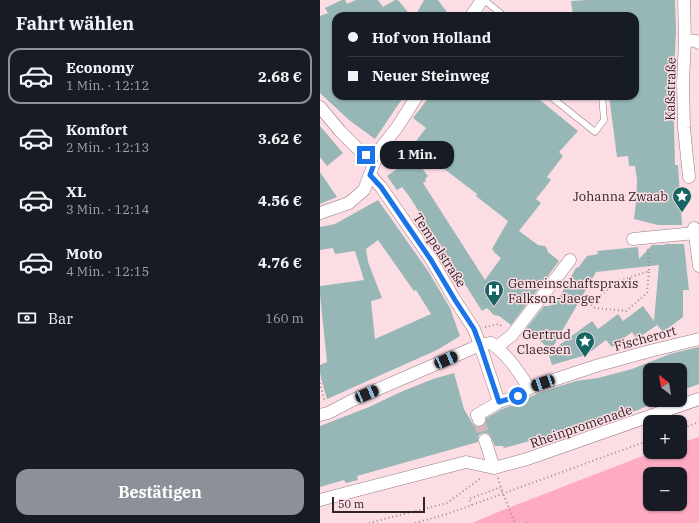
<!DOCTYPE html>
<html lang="de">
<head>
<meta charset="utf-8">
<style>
	:root { --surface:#171b24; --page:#242831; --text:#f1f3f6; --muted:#9ea1a6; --line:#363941; --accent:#8c9099 }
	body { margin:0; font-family:"IBM Plex Serif",serif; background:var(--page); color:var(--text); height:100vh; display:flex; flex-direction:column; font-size:15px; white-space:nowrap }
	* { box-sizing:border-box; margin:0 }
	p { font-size:13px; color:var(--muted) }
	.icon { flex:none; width:22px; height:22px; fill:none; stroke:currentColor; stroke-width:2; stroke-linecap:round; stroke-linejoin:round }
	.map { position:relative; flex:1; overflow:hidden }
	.sheet { display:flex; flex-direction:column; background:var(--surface); width:320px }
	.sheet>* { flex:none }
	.guide { position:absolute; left:12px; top:12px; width:307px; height:88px; border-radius:12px; box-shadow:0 1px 3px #0004; display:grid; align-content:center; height:88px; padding:0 16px; background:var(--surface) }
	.needle { width:26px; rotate:329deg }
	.controls { position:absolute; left:323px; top:363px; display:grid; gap:8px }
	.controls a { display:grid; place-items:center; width:44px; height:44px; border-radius:8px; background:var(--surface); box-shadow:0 1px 3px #0004; font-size:20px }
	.scale { position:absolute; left:12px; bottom:10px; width:93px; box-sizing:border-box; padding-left:4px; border:2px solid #302527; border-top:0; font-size:11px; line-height:14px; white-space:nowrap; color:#302527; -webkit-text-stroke:3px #fcdde4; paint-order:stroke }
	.end { position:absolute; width:18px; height:18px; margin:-9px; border:5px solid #1a73e8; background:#fff; box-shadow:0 0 0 2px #fff }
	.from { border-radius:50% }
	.bubble { position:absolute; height:28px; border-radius:12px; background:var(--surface); box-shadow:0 1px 3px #0004; font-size:13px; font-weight:700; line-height:28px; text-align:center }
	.car { position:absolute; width:12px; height:24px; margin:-12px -6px; border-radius:5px; box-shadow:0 0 3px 1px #0007; background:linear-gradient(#222 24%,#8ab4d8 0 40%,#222 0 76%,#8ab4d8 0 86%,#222 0) }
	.guide b { display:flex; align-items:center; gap:14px; height:38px; font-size:15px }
	.guide b+b { border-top:1px solid var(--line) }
	.guide i { width:10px; height:10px; background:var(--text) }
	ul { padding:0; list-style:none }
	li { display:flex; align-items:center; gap:12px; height:56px; margin:0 8px 6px; padding:0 8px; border:2px solid transparent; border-radius:12px }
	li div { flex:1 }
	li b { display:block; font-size:15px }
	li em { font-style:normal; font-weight:700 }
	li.current { border-color:var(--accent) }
	li>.icon { width:36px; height:36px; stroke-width:1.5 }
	h2 { padding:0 16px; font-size:18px; line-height:48px }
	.pay { display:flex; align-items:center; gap:10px; height:44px; padding:0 16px; font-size:15px }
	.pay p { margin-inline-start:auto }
	.action { display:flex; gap:8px; margin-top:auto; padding:8px 16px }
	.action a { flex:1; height:46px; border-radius:12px; background:var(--accent); color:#fff; font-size:16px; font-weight:700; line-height:46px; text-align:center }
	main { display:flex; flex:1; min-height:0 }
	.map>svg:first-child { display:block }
	.water { fill:#feaac2; fill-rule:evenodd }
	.building { fill:#96b7b5; fill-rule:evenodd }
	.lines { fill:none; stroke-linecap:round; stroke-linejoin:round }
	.street-tunnel { stroke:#d3b8be; stroke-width:12; stroke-dasharray:12 6; stroke-linecap:butt }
	.lane-casing { stroke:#977b82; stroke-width:7 }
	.street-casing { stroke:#977b82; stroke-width:13 }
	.path { stroke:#a18b90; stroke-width:2; stroke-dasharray:1 3; stroke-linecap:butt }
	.lane { stroke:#fff; stroke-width:6 }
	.street { stroke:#fff; stroke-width:12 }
	.path-bridge { stroke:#a18b90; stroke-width:2; stroke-dasharray:1 3; stroke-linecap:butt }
	.route { stroke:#1a73e8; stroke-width:5 }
	.labels { text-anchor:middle; stroke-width:3; stroke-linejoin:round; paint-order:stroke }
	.street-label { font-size:13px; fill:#302527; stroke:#fcdde4 }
	.poi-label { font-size:13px; fill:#302527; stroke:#fcdde4; text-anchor:end }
</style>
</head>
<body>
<main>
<section class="sheet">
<h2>Fahrt wählen</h2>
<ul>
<li class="current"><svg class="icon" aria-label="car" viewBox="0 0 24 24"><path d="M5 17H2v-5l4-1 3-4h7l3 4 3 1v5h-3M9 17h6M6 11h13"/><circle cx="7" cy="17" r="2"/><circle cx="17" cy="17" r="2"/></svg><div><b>Economy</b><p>1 Min. · 12:12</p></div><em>2.68 €</em></li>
<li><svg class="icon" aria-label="car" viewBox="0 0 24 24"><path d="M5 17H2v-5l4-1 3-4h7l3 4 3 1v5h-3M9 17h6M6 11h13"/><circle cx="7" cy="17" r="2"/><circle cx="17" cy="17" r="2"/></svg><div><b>Komfort</b><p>2 Min. · 12:13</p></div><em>3.62 €</em></li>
<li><svg class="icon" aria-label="car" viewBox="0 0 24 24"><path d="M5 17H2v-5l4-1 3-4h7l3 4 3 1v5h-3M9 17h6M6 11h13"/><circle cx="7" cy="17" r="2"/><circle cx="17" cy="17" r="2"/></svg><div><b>XL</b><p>3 Min. · 12:14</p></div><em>4.56 €</em></li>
<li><svg class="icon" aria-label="car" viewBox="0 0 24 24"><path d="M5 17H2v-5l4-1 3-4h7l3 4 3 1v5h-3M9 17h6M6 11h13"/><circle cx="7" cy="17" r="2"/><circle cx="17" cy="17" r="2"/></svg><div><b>Moto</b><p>4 Min. · 12:15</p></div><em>4.76 €</em></li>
</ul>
<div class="pay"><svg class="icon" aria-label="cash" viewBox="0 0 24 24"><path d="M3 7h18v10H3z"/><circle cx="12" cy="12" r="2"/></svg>Bar<p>160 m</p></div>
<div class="action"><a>Bestätigen</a></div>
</section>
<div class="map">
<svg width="379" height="523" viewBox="0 0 379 523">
	<rect width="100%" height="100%" fill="#fcdde4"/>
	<path class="water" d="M379,437V523H152L183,510L320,457L334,452H360V443ZM330,474H360V504H330Z"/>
	<path class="building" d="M22,0H25L27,4L36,0H58L63,7L75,0H78L91,16H16V96H84L55,139L29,120L0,93V16L8,13L5,8Z
		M104,0H118L130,16H95Z
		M268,0H355L356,32L353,92L355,165H358L362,225H338L314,219L316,202L317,180L315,166H309L308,156L297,157L289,96H315V16H253L251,1Z
		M110,96H215L258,131L239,152L243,156L227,177L231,180L216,199L221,203L199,231L218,245L225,246L227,249L228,252L239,261L191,325L179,316L174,315L167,308L162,311L89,196L82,187L77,190L67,176L94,157L108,176L105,179L106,181L103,183L165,280L181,258L175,253L172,249L188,221L156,196L157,194L93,145L106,128L93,118Z
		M0,126L23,153L7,166L0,157Z
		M0,172L17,197L0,204Z
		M58,200L108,271L130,308L140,336L117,350L7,399L1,378L0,372V365L7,362L0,295V286L44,280L35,251L15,254L13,248L0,250V227L15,224ZM58,240L94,291L96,290L111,314L55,339L51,301L62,298L48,262L46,249Z
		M345,244H364L369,290H363V317L343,332L334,321L339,265L276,272L230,352L272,321L278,329L298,314L303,321L323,306L337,325L317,339L312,332L292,347L286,340L266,355L232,365L226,346L219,340L205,330L224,306H229L236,303L256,268L259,267L261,264L267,256L278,254L277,251L318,247L319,259L332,245H345Z
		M379,347V384L360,391V370H330V403L326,404L327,406L318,410L235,434L184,448L183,446H175L170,435L167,433H163L159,435L158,438V442L37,476L38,480L26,483L24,480L0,487V426L49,407L83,391L113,379L134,373L144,409L154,426L158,427H161L165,424L166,421V418L182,409L200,403L210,397L221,392L256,381L278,378L312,369L350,354Z"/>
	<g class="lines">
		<path class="street-tunnel" d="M159,420L165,440"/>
		<g class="lane-casing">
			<path id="lane" d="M164,0L184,16
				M230,96L275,132L284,120L282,96"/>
		</g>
		<g class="street-casing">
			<path id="street" d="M364,0L365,40L363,83L364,128L369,177
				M151,16L162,0
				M365,40L376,41L379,43
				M0,107L20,131L38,149L55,161
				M50,175L61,187L111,259L135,300L154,329L160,345L179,402
				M0,213L29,203L44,190L55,161L61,148L78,126L97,96
				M374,228L379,266
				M313,239L375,233
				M177,347L192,335L250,260
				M0,415L8,413L33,400L160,345L171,343C188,355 198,371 209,388
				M159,420L157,415L179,402L198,396L209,388L279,365L330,351L379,339
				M165,440L174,468
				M0,500L146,462L174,468L207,459L379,399"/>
		</g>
		<path class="path" d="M328,249L329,271L299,281L270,304L275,308L306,311L327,293L329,271
			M165,327L179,324L183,327
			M0,383L5,402
			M360,429L379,422
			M178,478L182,491
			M152,505L149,499L181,487
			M49,523L127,503L161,478
			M95,523L127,514L330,440
			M206,523L209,522"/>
		<use href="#lane" class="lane"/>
		<use href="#street" class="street"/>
		<path class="path-bridge" d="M182,491L195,523"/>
	</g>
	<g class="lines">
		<path class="route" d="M46,155L55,161L50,175L61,187L111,260L135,300L154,329L160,345L179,402L198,396"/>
	</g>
	<defs>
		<g id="sight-pin" transform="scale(1)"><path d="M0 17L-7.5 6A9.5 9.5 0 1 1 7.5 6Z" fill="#176562" stroke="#fcdde4"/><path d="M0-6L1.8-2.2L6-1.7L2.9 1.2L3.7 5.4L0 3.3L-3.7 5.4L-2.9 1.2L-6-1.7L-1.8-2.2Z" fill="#fff"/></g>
		<g id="hospital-pin" transform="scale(1)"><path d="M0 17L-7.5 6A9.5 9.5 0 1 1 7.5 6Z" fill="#176562" stroke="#fcdde4"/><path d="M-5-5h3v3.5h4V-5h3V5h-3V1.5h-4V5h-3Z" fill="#fff"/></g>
	</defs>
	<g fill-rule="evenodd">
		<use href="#sight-pin" x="362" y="196"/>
		<use href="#hospital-pin" x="174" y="290"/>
		<use href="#sight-pin" x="265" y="341"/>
	</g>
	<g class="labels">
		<g class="street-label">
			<text transform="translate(350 89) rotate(-89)" y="5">Kaßstraße</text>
			<text transform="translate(120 250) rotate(57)" y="5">Tempelstraße</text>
			<text transform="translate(325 338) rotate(-15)" y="5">Fischerort</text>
			<text transform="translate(261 426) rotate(-19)" y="5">Rheinpromenade</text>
		</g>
		<g class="poi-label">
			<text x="348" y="201">Johanna Zwaab</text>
			<text x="188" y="288" text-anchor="start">Gemeinschaftspraxis<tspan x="188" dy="15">Falkson-Jaeger</tspan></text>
			<text x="251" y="339">Gertrud<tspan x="251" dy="15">Claessen</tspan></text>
		</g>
	</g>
</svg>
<div class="controls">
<a><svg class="needle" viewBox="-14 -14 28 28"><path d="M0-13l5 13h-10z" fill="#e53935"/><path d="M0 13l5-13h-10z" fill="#9ea1a6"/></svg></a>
<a>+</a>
<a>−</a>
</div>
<div class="scale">50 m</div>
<i class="end from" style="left:198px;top:396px"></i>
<i class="end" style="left:46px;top:155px"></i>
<div class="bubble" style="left:60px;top:141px;width:74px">1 Min.</div>
<i class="car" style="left:126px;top:360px;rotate:67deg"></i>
<i class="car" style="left:223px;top:383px;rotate:251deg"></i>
<i class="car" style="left:47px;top:394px;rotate:67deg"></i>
<div class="guide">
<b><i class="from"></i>Hof von Holland</b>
<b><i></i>Neuer Steinweg</b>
</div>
</div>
</main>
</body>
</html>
